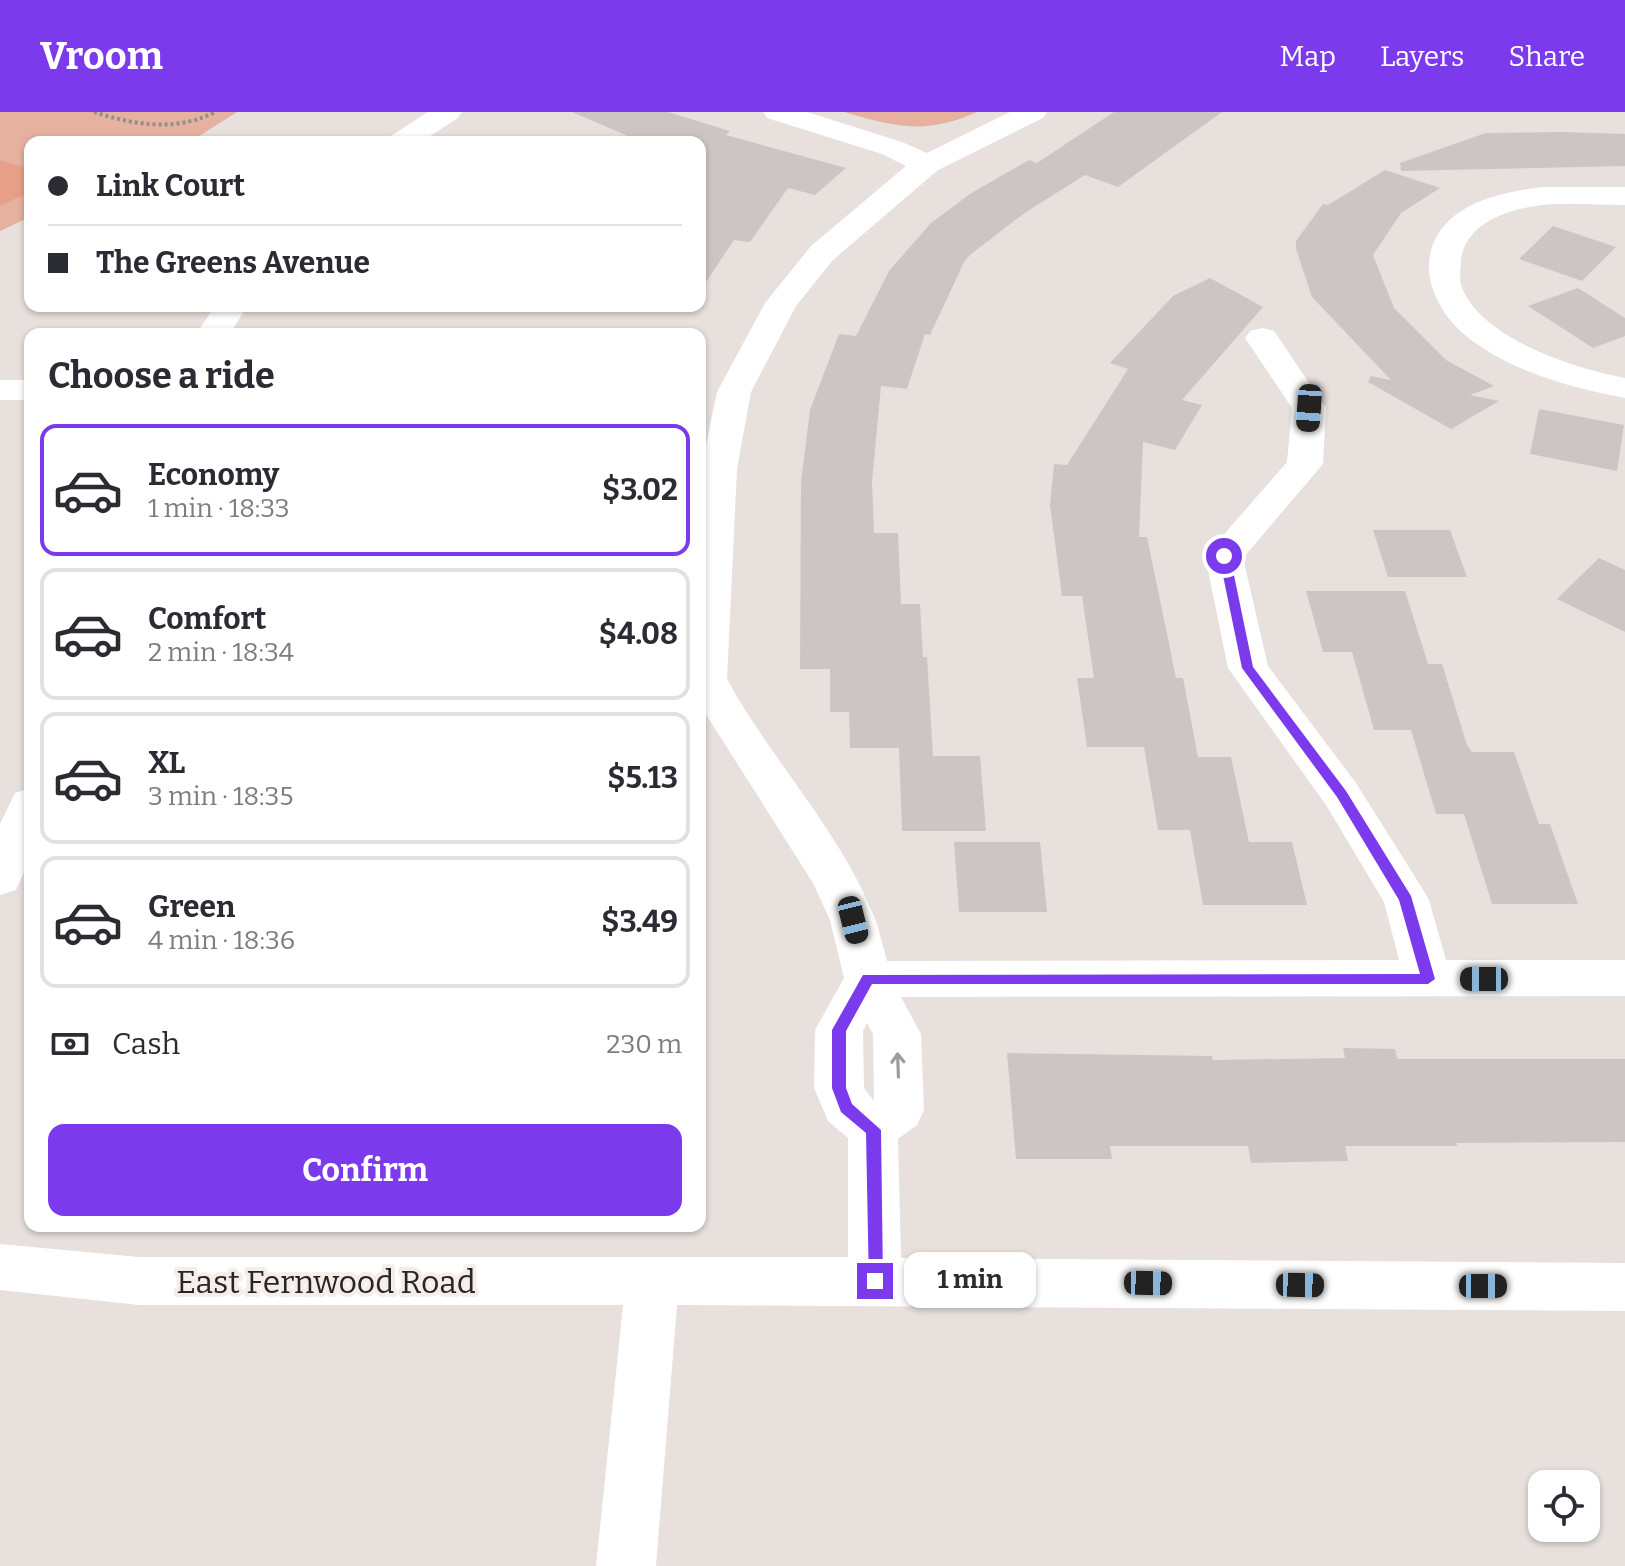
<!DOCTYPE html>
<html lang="en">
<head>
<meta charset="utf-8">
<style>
	:root { --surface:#fff; --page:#f7f7f7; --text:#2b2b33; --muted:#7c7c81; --line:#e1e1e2; --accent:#7c3aed }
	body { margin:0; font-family:Bitter,serif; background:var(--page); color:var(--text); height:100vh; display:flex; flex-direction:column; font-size:30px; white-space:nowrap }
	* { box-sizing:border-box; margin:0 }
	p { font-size:26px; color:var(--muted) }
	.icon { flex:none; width:44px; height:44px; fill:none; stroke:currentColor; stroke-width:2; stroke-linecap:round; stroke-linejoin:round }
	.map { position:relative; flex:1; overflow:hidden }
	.panel { position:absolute; left:24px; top:216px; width:682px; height:904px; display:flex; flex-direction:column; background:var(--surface); border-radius:16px; box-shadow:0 2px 6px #0004 }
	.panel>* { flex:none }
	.banner { position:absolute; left:24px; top:24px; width:682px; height:176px; border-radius:16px; box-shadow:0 2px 6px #0004; display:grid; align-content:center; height:176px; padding:0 24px; background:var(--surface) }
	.controls { position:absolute; left:1528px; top:1358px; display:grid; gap:16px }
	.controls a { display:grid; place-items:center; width:72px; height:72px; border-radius:16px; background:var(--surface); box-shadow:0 2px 6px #0004; font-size:40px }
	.end { position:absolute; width:36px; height:36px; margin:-18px; border:10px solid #7c3aed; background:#fff; box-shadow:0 0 0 4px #fff }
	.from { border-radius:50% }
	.bubble { position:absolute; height:56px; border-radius:16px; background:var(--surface); box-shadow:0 2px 6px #0004; font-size:26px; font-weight:700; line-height:56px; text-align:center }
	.car { position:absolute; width:24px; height:48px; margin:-24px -12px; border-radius:10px; box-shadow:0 0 6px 2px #0007; background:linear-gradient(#222 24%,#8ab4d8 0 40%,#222 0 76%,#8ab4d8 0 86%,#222 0) }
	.banner b { display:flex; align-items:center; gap:28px; height:76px; font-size:30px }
	.banner b+b { border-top:2px solid var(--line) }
	.banner i { width:20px; height:20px; background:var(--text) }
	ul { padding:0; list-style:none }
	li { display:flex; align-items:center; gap:24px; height:132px; margin:0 16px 12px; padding:0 8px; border:4px solid var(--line); border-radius:16px }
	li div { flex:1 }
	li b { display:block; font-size:30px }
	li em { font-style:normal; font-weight:700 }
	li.selected { border-color:var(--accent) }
	li>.icon { width:72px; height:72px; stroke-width:1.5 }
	h2 { padding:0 24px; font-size:36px; line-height:96px }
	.pay { display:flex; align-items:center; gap:20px; height:88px; padding:0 24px; font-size:30px }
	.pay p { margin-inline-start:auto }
	.cta { display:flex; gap:16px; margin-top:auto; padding:16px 24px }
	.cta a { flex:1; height:92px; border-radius:16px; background:var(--accent); color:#fff; font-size:32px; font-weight:700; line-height:92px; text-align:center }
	header { display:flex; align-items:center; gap:48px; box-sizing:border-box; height:112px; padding:0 40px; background:var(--accent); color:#fff }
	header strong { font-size:38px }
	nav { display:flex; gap:44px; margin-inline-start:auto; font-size:28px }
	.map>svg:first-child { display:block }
	.green { fill:#e6b29f }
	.forest { fill:#e7a087 }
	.building { fill:#cdc5c3 }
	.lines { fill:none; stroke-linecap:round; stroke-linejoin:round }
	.path { stroke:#938e8c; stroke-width:4; stroke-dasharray:3 3; stroke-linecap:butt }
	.minor { fill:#fff; fill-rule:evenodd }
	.oneway { stroke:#9e9d9d }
	.route { fill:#7c3aed }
	.labels { text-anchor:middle; stroke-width:8; stroke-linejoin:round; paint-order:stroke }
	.near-street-label { font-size:32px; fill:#282625; stroke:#f5edea }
</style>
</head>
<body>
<header>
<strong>Vroom</strong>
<nav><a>Map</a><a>Layers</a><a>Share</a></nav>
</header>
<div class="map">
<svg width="1625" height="1454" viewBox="0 0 1625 1454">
	<rect width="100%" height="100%" fill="#e7e0dd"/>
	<path class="green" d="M0,0H237L190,30H30V105L0,119Z
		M844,0H977C927,23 895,15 844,0Z"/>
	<path class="forest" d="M0,48L30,57V80L0,94Z"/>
	<path class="building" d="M572,0H668L730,19L726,23L846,56L815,83L788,76L750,130L734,128L700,179V30H642Z
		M1114,0H1222L1118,75L1085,63L1026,100L971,142L964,150L930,223L925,222L907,277L881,274L872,370L874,421H898L901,492H920L923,545H927L933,644H980L986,719H902L899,636H850L849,600H830V557H800L801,370L810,298L839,222L856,224L889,159L931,111L970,82L1029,48L1037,51Z
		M1562,20L1625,22V54L1401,59L1400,51L1486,21Z
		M1385,58L1440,76L1401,101L1373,143L1394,196L1446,248L1494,274L1470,283L1499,289L1451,317L1368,270L1371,264L1391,268L1312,185L1296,137V129L1323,92L1328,93Z
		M1553,114L1616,135L1582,169L1519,147Z
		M1210,166L1263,195L1182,288L1202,293L1175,338L1143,330L1139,425H1147L1176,566H1183L1198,645H1231L1249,730H1292L1307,793H1203L1190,718H1158L1144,635H1087L1077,566H1094L1082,484H1062L1050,393L1054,352L1067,353L1128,257L1110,251L1173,184Z
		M1578,176L1625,206V224L1593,236L1528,194Z
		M1539,297L1624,313L1617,359L1530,342Z
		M1373,418H1450L1467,465H1388Z
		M1599,446L1625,458V520L1557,487Z
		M1306,479H1405L1428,552H1442L1467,633L1472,640H1514L1539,712H1550L1578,792H1492L1464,702H1436L1411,618H1374L1352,540H1323Z
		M954,730H1040L1047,800H959Z
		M1343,936L1395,937L1397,947H1625V1030L1456,1031L1457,1034H1345L1348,1049L1251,1051L1248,1034H1110L1112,1047H1016L1007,941L1212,944L1213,948L1345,946Z"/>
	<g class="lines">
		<path class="path" d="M94,0C134,13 176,20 215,0"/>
		<path class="minor" d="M428,0H462L458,6L421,30H386L391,24Z
			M763,0H807L902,30L927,41L1010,0H1047L1043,6L938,58L833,148L796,194L751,280L737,357L727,567C771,648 842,721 875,807C880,820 883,835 887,849L1399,848L1384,790L1326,693L1228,556L1205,444L1287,350L1292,296L1245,226L1250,219L1262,216L1274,219L1326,296L1323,352L1243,446L1268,554L1356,671L1422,776L1429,788L1446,848H1625V884L901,885L921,922L924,998L917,1013L898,1027L901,1146L1625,1151V1199L677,1193L656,1454H596L623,1193H139L0,1178V1132L139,1145H848V1026L828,1009L814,976L815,918L844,866L830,808L813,771L700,593L701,357L717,280L765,191L811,134L906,54L882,42L767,6ZM867,911L873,922L874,989L864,976L863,919Z
			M1543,75H1625V93C1589,93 1550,88 1516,98C1490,105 1464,120 1461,148C1461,156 1459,165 1461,173C1479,226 1575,257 1625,266V286C1570,276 1510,259 1466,224C1425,190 1411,132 1461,99C1485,84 1516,78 1543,75Z
			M215,194H247L230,222H196Z
			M0,268H30V288H0Z
			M30,676V747L16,778L0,783V712L15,681Z"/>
	</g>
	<defs><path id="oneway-shaft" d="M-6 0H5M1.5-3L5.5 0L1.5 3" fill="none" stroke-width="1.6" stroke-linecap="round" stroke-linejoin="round" transform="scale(2)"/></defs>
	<use class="oneway" href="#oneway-shaft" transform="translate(898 953) rotate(-92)"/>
	<path class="route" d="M1224,440L1230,444L1253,555L1346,679L1411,784L1435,867L1428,872H872L846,919V976L852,992L881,1018L883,1169L875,1176L869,1174L866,1021L841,1000L832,976V918L863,863L1420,862L1399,788L1337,685L1242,556L1219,444Z"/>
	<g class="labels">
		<g class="near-street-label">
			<text x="326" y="1181">East Fernwood Road</text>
		</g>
	</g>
</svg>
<div class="controls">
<a><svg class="icon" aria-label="locate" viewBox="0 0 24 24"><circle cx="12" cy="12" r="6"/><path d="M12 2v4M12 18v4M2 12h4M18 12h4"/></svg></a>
</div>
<i class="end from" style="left:1224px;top:444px"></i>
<i class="end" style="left:875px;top:1169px"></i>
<div class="bubble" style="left:904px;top:1140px;width:132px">1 min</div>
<i class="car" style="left:1309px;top:296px;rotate:184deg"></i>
<i class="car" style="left:853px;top:808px;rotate:166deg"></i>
<i class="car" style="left:1484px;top:867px;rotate:270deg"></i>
<i class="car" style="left:1148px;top:1171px;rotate:91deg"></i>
<i class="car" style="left:1300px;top:1173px;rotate:91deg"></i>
<i class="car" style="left:1483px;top:1174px;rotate:90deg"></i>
<div class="banner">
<b><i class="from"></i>Link Court</b>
<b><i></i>The Greens Avenue</b>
</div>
<section class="panel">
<h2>Choose a ride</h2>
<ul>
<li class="selected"><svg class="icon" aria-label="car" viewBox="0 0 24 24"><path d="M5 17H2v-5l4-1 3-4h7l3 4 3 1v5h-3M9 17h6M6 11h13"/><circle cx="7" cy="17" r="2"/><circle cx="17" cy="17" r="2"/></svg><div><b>Economy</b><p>1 min · 18:33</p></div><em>$3.02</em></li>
<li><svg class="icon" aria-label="car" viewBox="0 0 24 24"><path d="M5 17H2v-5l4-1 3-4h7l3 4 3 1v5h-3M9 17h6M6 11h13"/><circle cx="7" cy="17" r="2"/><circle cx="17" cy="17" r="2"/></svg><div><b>Comfort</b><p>2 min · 18:34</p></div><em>$4.08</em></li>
<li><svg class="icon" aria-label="car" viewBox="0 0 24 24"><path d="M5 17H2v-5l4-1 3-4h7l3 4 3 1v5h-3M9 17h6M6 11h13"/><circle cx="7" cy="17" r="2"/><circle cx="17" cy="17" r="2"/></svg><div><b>XL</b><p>3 min · 18:35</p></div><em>$5.13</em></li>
<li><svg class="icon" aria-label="car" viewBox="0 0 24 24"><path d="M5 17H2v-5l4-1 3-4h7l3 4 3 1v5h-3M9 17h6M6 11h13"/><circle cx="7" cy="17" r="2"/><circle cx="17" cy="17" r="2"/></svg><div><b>Green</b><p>4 min · 18:36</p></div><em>$3.49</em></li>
</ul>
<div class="pay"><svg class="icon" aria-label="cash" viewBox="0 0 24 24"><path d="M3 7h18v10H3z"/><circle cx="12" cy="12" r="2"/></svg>Cash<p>230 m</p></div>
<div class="cta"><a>Confirm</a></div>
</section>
</div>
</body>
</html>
